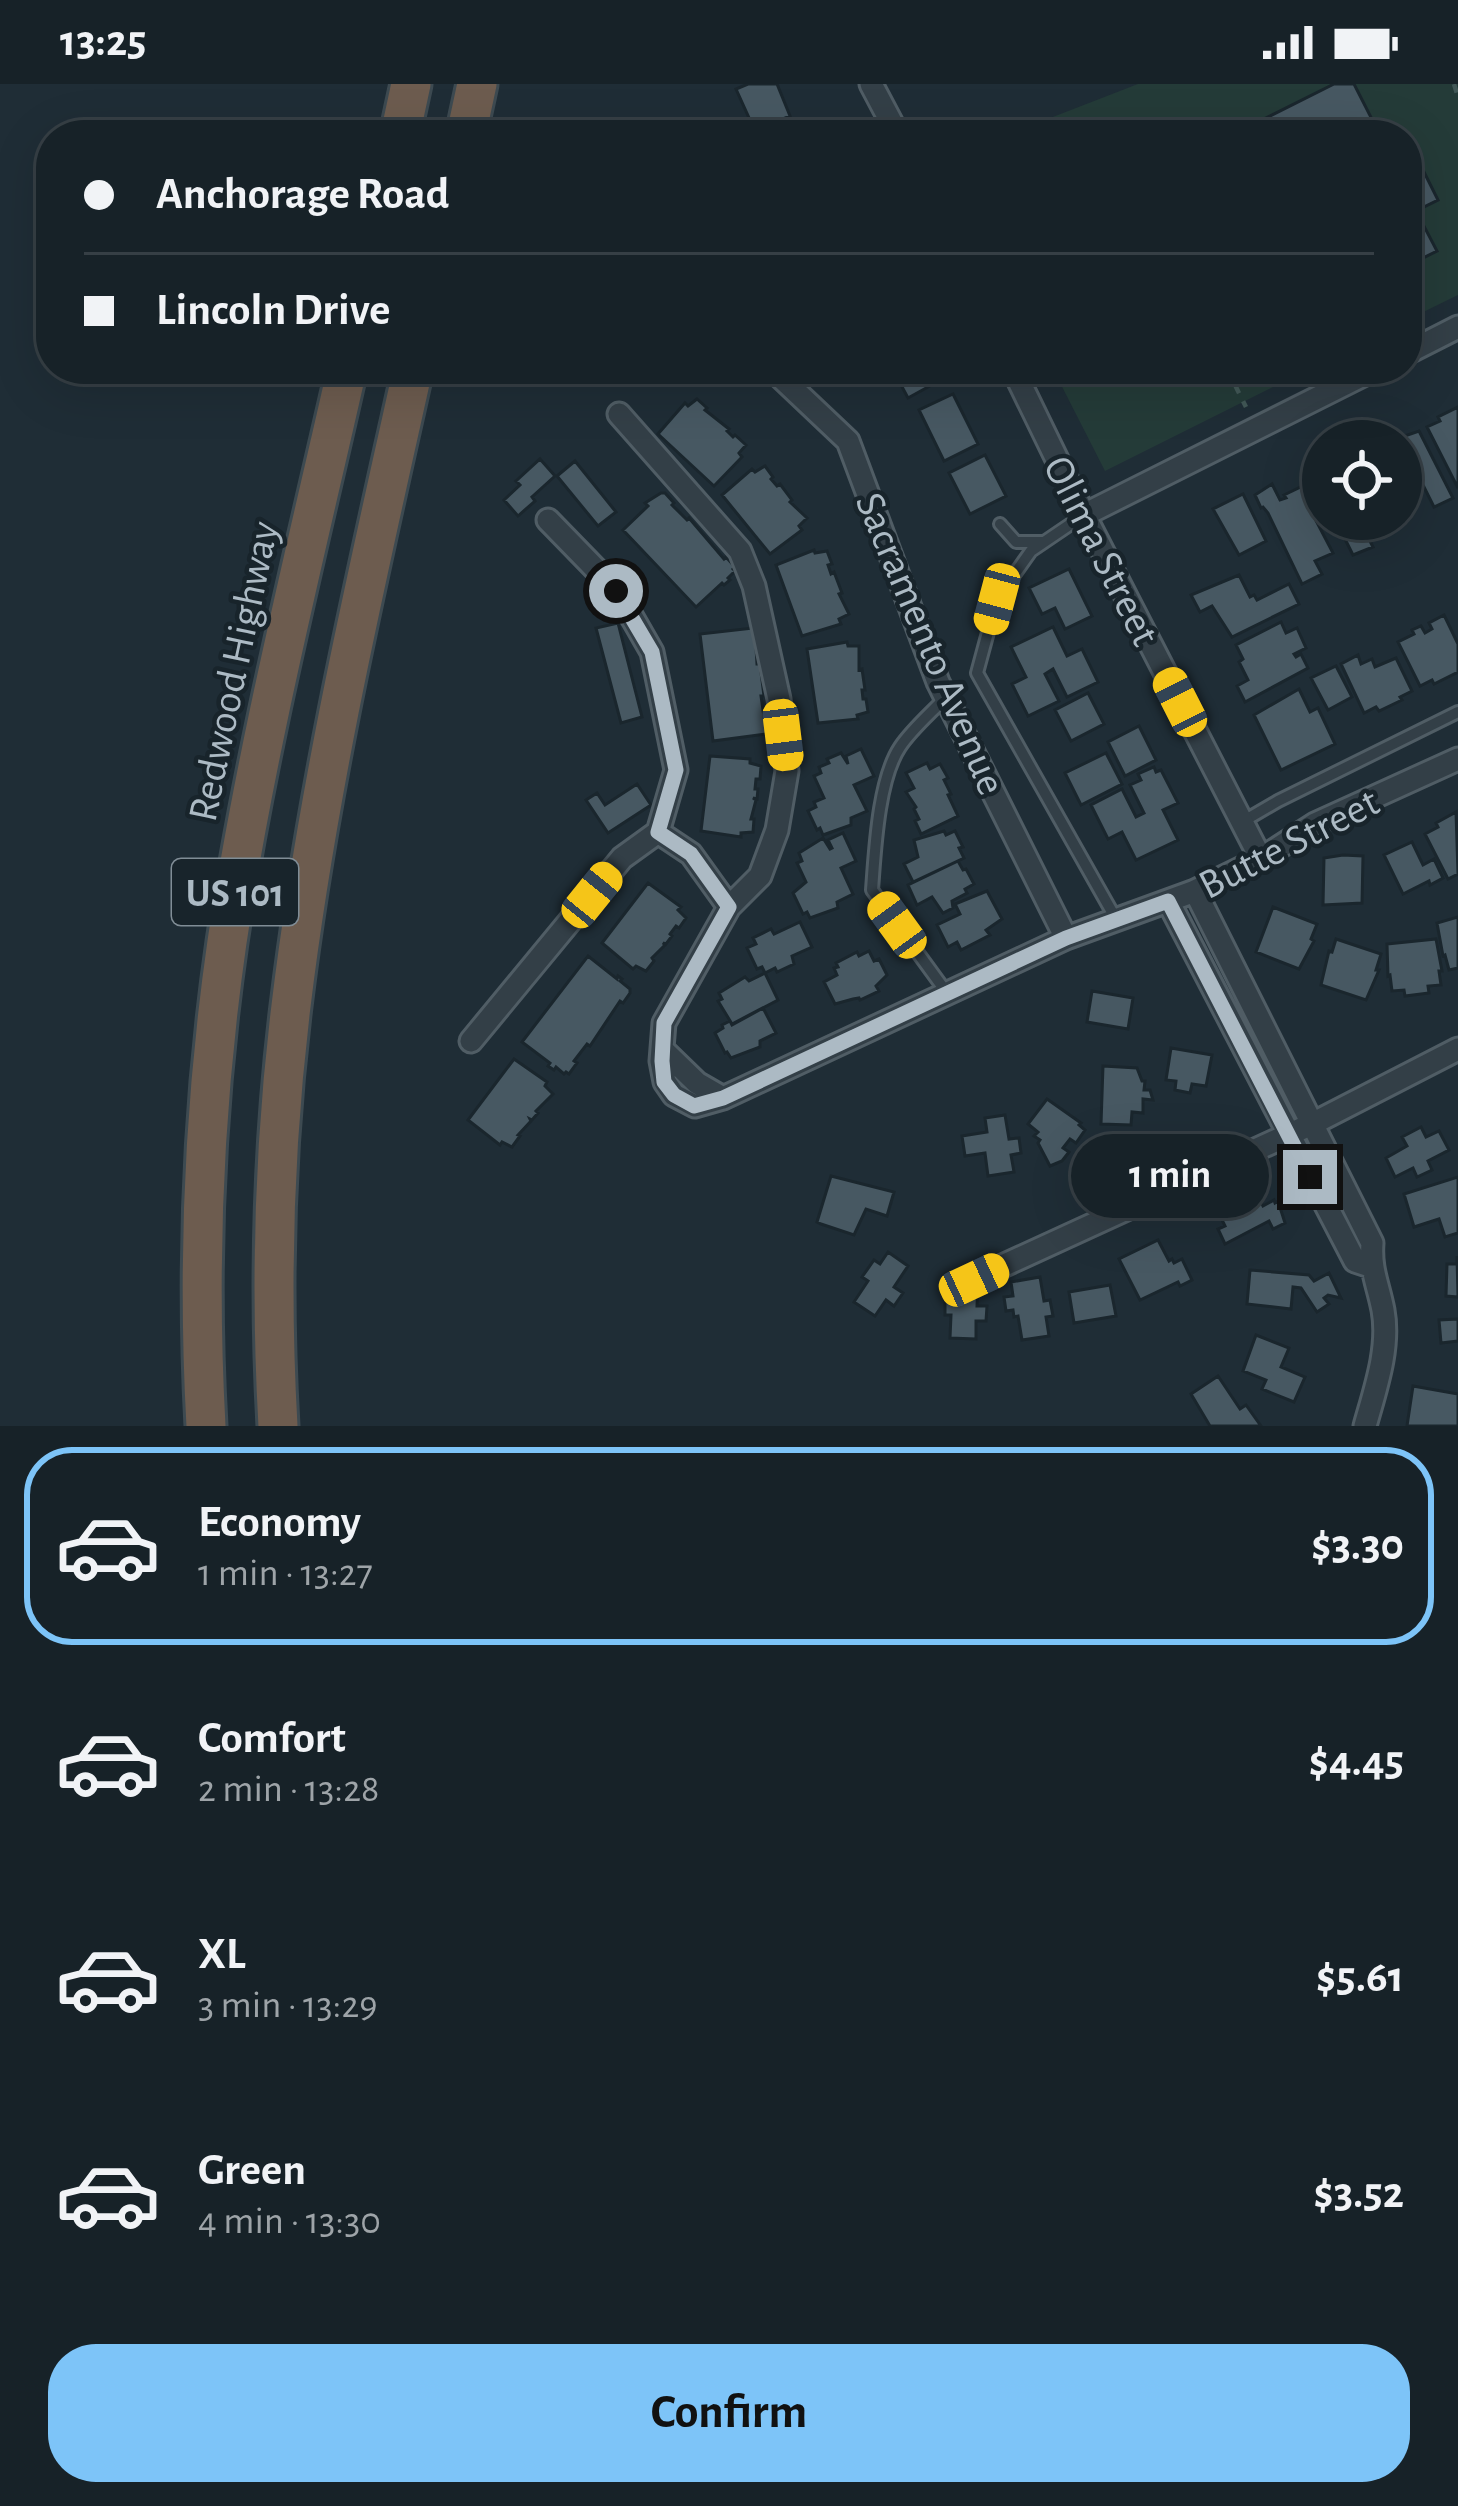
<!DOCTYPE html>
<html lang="en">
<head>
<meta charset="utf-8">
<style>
	:root { --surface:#172228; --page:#202a30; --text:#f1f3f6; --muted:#9ea4a8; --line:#363f45; --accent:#7dc4f8 }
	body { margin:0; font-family:"Alegreya Sans",sans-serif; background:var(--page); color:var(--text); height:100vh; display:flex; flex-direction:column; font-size:45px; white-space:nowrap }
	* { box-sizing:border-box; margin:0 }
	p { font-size:39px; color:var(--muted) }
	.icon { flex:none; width:66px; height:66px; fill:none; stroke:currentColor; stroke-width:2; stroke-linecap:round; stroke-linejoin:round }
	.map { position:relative; height:1342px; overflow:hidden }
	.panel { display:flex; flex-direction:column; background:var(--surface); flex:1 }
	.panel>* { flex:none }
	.hud { position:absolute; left:36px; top:36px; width:1386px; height:264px; border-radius:48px; box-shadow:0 12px 48px #0002,0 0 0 3px var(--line); display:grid; align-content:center; height:264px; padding:0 48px; background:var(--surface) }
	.fabs { position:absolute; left:1302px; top:336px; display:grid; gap:24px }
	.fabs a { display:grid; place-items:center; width:120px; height:120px; border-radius:50%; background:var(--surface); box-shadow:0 12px 48px #0002,0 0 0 3px var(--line); font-size:60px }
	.end { position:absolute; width:54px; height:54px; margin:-27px; border:15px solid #acbac4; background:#111; box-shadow:0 0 0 6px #111 }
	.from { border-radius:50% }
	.bubble { position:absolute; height:84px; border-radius:42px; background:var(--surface); box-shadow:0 12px 48px #0002,0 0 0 3px var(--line); font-size:39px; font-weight:700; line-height:84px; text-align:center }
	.car { position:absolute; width:36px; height:72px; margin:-36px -18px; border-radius:15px; box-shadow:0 0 9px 3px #0007; background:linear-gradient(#f5c518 24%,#345 0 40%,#f5c518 0 76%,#345 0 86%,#f5c518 0) }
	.hud b { display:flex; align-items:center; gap:42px; height:114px; font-size:45px }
	.hud b+b { border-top:3px solid var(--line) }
	.hud i { width:30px; height:30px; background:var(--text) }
	ul { padding:21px 0 0; list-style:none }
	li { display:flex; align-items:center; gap:36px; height:198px; margin:0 24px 18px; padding:0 24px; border:6px solid transparent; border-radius:48px }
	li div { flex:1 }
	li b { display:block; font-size:45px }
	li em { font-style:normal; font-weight:700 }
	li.selected { border-color:var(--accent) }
	li>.icon { width:108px; height:108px; stroke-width:1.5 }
	.cta { display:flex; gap:24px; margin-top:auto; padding:24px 48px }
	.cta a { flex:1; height:138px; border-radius:48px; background:var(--accent); color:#111; font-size:48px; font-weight:700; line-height:138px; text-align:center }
	.status { display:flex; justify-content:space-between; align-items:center; height:84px; padding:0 60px; background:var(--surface); direction:ltr }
	.status svg { height:33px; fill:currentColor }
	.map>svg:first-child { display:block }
	.green { fill:#243b38 }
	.building { fill:#475862; stroke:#1a262d; stroke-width:3 }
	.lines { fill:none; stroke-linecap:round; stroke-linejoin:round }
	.service-casing { stroke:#505d65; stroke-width:16 }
	.minor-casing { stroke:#505d65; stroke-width:27 }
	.motorway-casing { stroke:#3d4a51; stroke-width:45 }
	.path { stroke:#425857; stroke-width:4.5; stroke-dasharray:9 9; stroke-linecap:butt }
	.service { stroke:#333f47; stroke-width:10 }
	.minor { stroke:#333f47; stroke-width:21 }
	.motorway { stroke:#6d5c4f; stroke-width:39 }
	.route { stroke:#acbac4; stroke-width:15 }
	.labels { text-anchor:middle; stroke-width:9; stroke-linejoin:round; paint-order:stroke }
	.shield { fill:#18242b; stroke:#808d96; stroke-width:3 }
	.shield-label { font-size:39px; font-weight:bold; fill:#acbac4 }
	.street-label { font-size:42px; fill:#acbac4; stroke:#18242b }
</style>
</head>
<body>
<div class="status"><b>13:25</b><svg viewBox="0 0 49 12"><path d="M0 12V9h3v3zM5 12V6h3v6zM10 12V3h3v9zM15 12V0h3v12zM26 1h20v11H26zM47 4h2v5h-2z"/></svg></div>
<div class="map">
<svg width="1458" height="1342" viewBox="0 0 1458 1342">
	<rect width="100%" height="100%" fill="#1f2d36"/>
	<path class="green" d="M1138,0H1458V211L1407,236V51H1006Z
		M1053,285H1309L1105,387Z"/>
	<path class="building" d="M748,0H777L790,32L755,47L736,5Z
		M1334,0H1354L1380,51H1244L1242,46Z
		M1418,76L1438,116L1416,127L1437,167L1407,182V82Z
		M888,285H941L946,293L908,314L900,299L896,301Z
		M953,310L978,360L944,377L919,326Z
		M697,315L707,324L705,326L729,345L727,347L733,353L735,351L746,361L739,369L742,373L714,402L658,350L685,319L688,322Z
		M1458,323V404L1427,343L1440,337L1438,333Z
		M1419,347L1453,414L1434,423L1417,389L1405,395L1411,406L1401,411V357H1390Z
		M985,371L1006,412L970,430L949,389Z
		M540,375L555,392L532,413L535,417L518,432L504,416L520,401L516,397Z
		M575,377L616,428L598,442L557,392Z
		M765,382L773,393L771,395L777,402L780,400L792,416L790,418L807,434L799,442L802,446L770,470L722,411L752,385L755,388Z
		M1309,399L1322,424L1312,429L1333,469L1315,477L1322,490L1302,500L1268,429L1263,423L1261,424L1255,411L1272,400L1280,416L1286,414L1284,411Z
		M661,409H665L674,419L672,421L687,436L689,434L724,475L726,473L735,483L733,485L735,487L728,494L730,496L724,501L722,499L696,523L623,446L648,422L645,419Z
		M1243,410L1266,457L1239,471L1213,425Z
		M1335,435H1366L1360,438L1373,463L1353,471Z
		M814,466L815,469L827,467L832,480L828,481L831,490L834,488L842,509L839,510L849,530L839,535L841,540L802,552L776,481Z
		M1069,485L1092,532L1065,545L1055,524L1042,530L1029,504Z
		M1239,491L1250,513L1254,511L1257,516L1289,500L1299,520L1232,553L1212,522L1200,528L1191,511Z
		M1444,531L1458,560V588L1434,600L1432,596L1420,602L1398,558L1414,550L1412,546L1421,542L1425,549L1432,545L1429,539Z
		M1281,538L1286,549L1297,544L1306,564L1294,570L1296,573L1301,570L1308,584L1245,618L1237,602L1248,596L1239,578L1243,575L1236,561Z
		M618,539L642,633L621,639L596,544Z
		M1053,543L1067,572L1082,565L1098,598L1067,613L1053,585L1045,590L1059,617L1028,632L1012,600L1026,593L1011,563Z
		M753,544L755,546L757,580H760L764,612H761L764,633H766L768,647L766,650L713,657L700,550Z
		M847,558L848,562H859V586L862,585L865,606H862L863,615H866L868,628L857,631L858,635L818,639L807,565Z
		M1358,571L1361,580L1372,575L1375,583L1396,574L1412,607L1400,613L1402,616L1379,627L1376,623L1364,629L1341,580Z
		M1336,582L1352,613L1328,626L1311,594Z
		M1299,605L1310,628L1318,624L1335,660L1281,686L1254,631Z
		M1088,609L1104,640L1071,657L1055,626Z
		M1139,642L1156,676L1125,692L1108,658Z
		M861,665L874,692L854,701L867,727L851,734V741L823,751L820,744L817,746L808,727L816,723L814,718L824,714L814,692L821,689L819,683L829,679L827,675L841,669L848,680L846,672Z
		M1106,669L1122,700L1081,721L1065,689Z
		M710,672L750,675V679L761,682L760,695H756L755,705H758L757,715L753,714L756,716L751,735H754L753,748L741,749V753L701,747Z
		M927,679L930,685L940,680L948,694L944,696L951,710L948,711L958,732L921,750L915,737L919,735L914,725L916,723L906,708L914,704L906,689Z
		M1154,683L1156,688L1161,686L1178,719L1163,726L1178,756L1136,776L1122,748L1108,755L1091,721L1122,705L1136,733L1144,729L1130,701L1141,696L1138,690Z
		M637,700L651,721L608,749L586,716L597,709L605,721Z
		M1456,728L1458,790L1448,795L1425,750L1438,743L1436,739Z
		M944,747L946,751L955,747L963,763L959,764L964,774L913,798L904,780L918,773L914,756Z
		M843,749L856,777L841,784L853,810L837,818L838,824L810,834L807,828L803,830L793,809L806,798L797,779L802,777L799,769L823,754L830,765L832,764L828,756Z
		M1412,758L1423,781L1434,775L1443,794L1430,801L1429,797L1403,810L1384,771Z
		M1343,771L1363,772L1362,819L1323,821L1324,774Z
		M958,777L963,786L966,785L974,800L965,805L967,809L952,817L953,824L943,829L932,813L917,821L908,801Z
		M648,799L681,823L678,826L686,834L679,844L676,842L670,850L672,852L666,860L663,859L665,861L652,874L654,877L646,887L636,882L633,885L602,859Z
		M987,807L1002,835L986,846L990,851L961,866L957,858L948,863L937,841L960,830L955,820Z
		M1273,823L1317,840L1311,855L1314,857L1299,885L1256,868Z
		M1458,833V884L1449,886L1445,871L1443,872L1437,839Z
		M800,838L812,863L792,872L794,880L777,888L775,884L765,889L762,883L757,885L747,864L756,860L753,854L771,845L774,850Z
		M1336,855L1381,870L1376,886H1379L1366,916L1321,901L1329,867L1332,868Z
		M1436,855L1442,887H1439L1441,901L1428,902L1429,909L1405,912L1404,906L1392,907L1390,891L1388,892L1387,860Z
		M869,867L874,877L879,875L887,891L876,902L879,907L860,916L859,914L853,915L835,920L824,898L837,891L834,884L838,883L836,879L857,868L859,872Z
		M588,872L617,895L618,892L622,895L620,897L630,905V909L623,919L620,917L590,962L587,960L574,977L577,979L569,990L566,988L564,990L556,983L554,986L548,982L550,979L522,958Z
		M765,889L778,916L732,940L718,917L722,915L719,909L745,893L749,897Z
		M1092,907L1133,914L1128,945L1087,938Z
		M763,924L776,949L760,957V963L731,974L727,968L725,969L715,949L723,944L722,941L730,937L732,941Z
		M1171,964L1212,971L1206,1002L1192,1000L1190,1009L1175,1006L1176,997L1166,996Z
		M514,975L547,998L545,1002L553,1010L536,1027L538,1029L532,1036L530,1035L531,1037L518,1051L520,1052L512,1063L502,1058L500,1061L468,1036Z
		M1103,982L1137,984L1142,997H1145L1144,1006H1150L1153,1016L1143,1015V1029L1132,1028L1131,1041L1101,1040Z
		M1047,1015L1081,1039L1079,1041L1085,1046L1076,1059L1070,1055L1063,1064L1069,1068L1062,1077L1050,1082L1038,1059L1040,1056L1034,1052L1038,1048L1028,1040Z
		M1005,1031L1009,1055L1019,1054L1021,1069L1011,1071L1014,1088L988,1092L985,1069L965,1072L962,1052L987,1048L985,1034Z
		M1421,1043L1426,1053L1439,1047L1449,1066L1428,1077L1432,1086L1417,1093L1413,1084L1395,1093L1386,1074L1407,1062L1402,1053Z
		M831,1092L894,1108L887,1132L866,1125L854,1151L821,1140L817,1138Z
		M1458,1093V1149L1445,1153L1439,1135L1414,1143L1404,1110Z
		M1231,1105L1236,1116L1255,1106L1263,1122L1274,1116L1275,1119L1278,1117L1285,1139L1273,1145L1269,1137L1225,1160L1218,1145L1225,1142L1212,1115Z
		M1158,1156L1169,1177L1172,1175L1174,1179L1182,1175L1192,1196L1180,1202L1178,1198L1140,1216L1119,1175Z
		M888,1168L908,1182L894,1203L903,1209L894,1222L886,1216L875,1232L854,1218L868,1197L862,1193L874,1176L880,1180Z
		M1457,1172L1458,1213L1446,1212L1447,1180H1457Z
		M1250,1186L1309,1191L1314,1197L1329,1189L1341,1214L1328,1211L1324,1214L1329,1220L1317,1228L1301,1204L1293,1203L1291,1225L1247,1220Z
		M1040,1193L1044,1217L1050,1216L1053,1232L1046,1233L1049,1252L1022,1256L1018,1232L1014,1233L1013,1226L1006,1227L1004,1213L1013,1212L1011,1198Z
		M952,1196L978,1197L977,1222H987L986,1237H976V1255L950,1254L951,1231H945V1210H951Z
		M1110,1201L1116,1232L1074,1239L1069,1208Z
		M1458,1235V1257L1441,1259L1439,1236Z
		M1256,1251L1289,1264L1281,1283L1305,1293L1294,1318L1262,1305L1266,1296L1243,1287Z
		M1218,1292L1240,1325L1246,1321L1261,1342H1210L1191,1310Z
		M1413,1302L1458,1310V1342H1407Z"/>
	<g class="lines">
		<g class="service-casing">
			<path id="service" d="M1084,431L1031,467L997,515L977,589L1116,835
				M1000,440L1016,458H1042
				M946,613C931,629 912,645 900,663C878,696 875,767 872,806L947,909
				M1242,738L1278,717L1458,628"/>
		</g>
		<g class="minor-casing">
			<path id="minor" d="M871,0L898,51
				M1407,269L1458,243
				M772,285L848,357L938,598L1066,854
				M1013,285L1084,431L1261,775
				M619,330L740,467L754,502L779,615L787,687L777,746L760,792L729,823L664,939L661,977L665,998L674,1011L695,1022L723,1014L1066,854L1195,807L1261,775L1315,740L1458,675
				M1084,431L1375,285
				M658,748L691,770L729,823
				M1195,807L1372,1159C1370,1186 1378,1200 1383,1226C1390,1264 1375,1306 1365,1342
				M1168,817L1355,1177L1370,1182
				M471,957L622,774L658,748L676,686L652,568L617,507L548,436
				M664,967L697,999L723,1014
				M974,1195L1314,1039L1458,965"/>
		</g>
		<g class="motorway-casing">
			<path id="motorway" d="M400,51L411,0
				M466,51L477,0
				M206,1342C197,1180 204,1018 227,858C256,665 304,475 347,285
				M278,1342C270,1202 274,1061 291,922C317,707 366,496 413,285"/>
		</g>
		<path class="path" d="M1454,0L1458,13
			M1208,51L1215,47
			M1227,285L1246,323"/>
		<use href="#service" class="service"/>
		<use href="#minor" class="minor"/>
		<use href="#motorway" class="motorway"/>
	</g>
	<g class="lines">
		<path class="route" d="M616,507L652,568L676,686L658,748L691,770L729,823L664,939L662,977L664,998L674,1011L694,1022L723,1014L1066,854L1168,817L1310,1093"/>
	</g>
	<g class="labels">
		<rect class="shield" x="172" y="775" width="126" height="66" rx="9"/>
		<g class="shield-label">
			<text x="235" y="822">US 101</text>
		</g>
		<g class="street-label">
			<text transform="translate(1103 466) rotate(63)" y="15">Olima Street</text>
			<text transform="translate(932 559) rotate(67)" y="15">Sacramento Avenue</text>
			<text transform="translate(232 587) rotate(-78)" y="15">Redwood Highway</text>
			<text transform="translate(1288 758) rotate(-27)" y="15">Butte Street</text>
		</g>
	</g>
</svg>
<div class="fabs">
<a><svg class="icon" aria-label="locate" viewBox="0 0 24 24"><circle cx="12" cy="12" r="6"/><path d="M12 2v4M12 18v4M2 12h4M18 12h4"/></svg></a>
</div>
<i class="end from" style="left:616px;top:507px"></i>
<i class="end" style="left:1310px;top:1093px"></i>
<div class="bubble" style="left:1071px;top:1050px;width:198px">1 min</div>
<i class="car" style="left:997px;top:515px;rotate:195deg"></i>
<i class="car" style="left:1180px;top:618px;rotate:333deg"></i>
<i class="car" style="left:783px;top:651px;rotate:173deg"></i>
<i class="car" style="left:592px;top:811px;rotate:39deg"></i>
<i class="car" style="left:897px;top:841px;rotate:324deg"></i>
<i class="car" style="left:974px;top:1196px;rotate:65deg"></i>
<div class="hud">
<b><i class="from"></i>Anchorage Road</b>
<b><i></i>Lincoln Drive</b>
</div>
</div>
<section class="panel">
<ul>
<li class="selected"><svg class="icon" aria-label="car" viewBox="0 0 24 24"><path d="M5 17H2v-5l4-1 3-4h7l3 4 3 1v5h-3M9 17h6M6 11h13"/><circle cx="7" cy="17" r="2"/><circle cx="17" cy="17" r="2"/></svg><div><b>Economy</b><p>1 min · 13:27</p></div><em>$3.30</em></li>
<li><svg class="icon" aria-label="car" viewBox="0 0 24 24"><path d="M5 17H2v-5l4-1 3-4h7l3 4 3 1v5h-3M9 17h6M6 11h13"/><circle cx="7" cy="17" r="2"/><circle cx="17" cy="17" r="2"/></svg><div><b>Comfort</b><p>2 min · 13:28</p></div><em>$4.45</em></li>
<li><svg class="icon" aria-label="car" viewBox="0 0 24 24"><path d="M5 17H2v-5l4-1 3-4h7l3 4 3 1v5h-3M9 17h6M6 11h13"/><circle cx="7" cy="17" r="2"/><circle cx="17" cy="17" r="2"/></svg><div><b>XL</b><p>3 min · 13:29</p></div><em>$5.61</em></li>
<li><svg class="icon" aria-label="car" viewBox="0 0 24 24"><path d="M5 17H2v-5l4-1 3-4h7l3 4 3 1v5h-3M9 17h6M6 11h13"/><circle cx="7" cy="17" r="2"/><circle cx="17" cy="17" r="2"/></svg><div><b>Green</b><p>4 min · 13:30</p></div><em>$3.52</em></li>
</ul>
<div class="cta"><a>Confirm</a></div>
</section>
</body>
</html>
